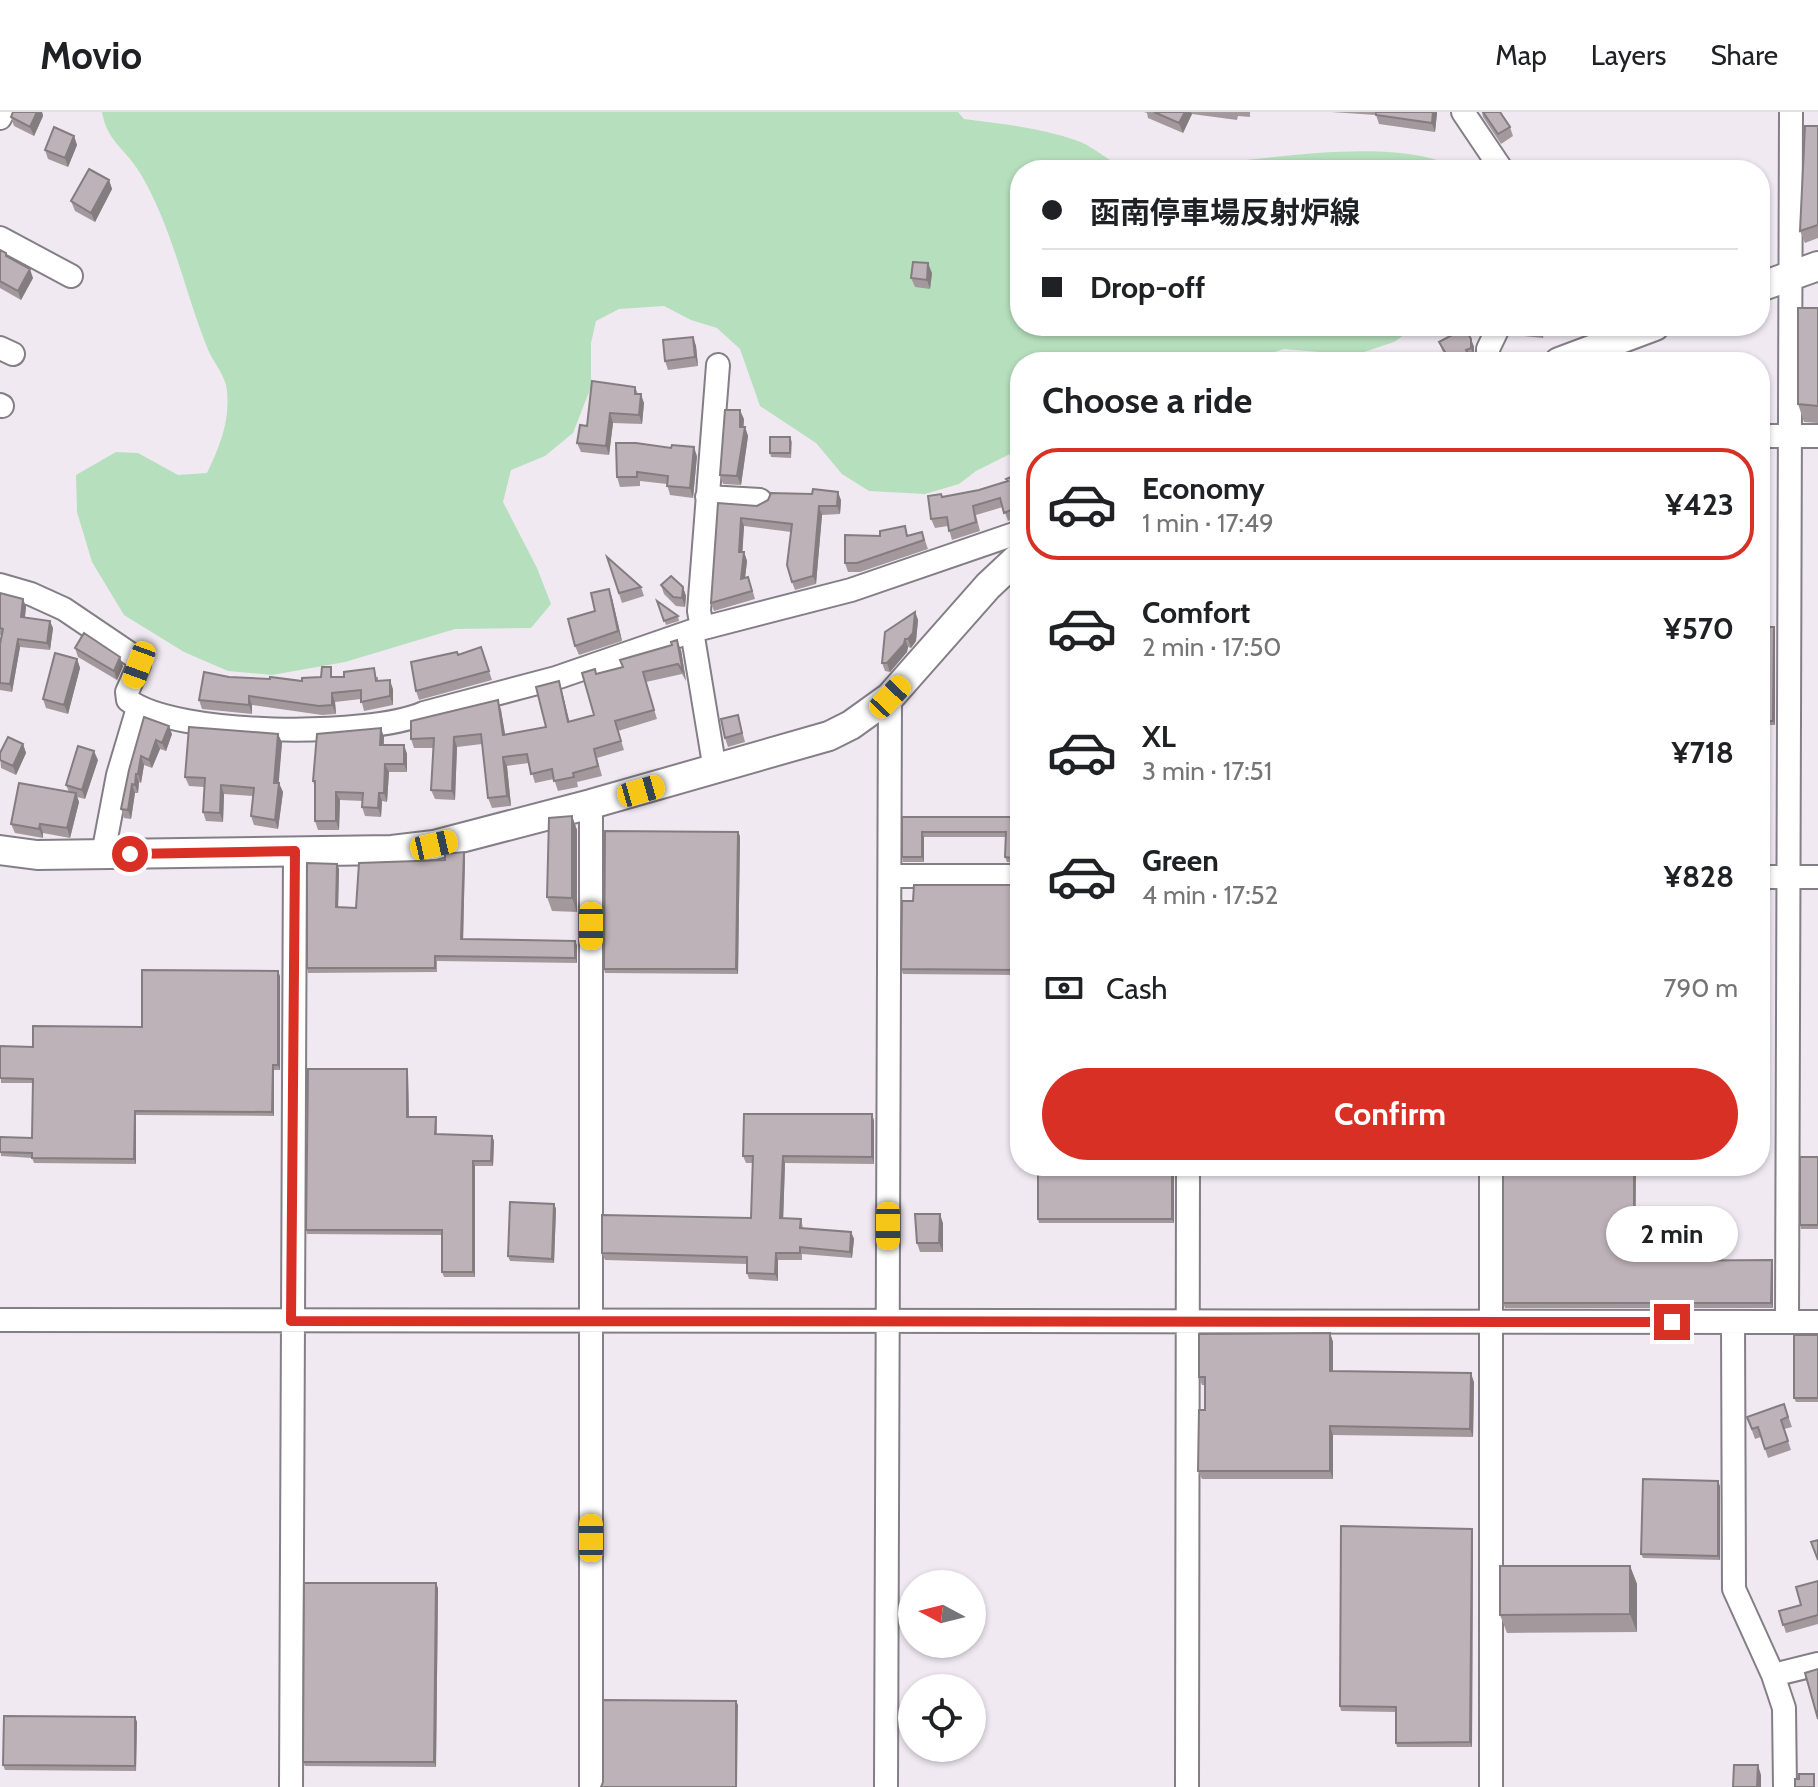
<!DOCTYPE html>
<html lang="en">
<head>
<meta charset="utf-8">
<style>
	:root { --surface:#fff; --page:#f6f6f6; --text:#202124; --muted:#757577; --line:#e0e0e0; --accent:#d93025 }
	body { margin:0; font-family:Cabin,"Noto Sans JP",sans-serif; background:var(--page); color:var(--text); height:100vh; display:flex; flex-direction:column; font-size:30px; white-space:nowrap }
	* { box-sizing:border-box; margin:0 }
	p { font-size:26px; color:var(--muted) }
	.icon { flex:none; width:44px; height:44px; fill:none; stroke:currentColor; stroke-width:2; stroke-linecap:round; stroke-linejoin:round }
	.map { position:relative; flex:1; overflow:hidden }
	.panel { position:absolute; left:1010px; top:240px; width:760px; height:824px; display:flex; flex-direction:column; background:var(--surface); border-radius:32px; box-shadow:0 2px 6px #0004 }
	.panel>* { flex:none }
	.banner { position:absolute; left:1010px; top:48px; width:760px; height:176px; border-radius:32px; box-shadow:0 2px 6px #0004; display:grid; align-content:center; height:176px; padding:0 32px; background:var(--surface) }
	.needle { width:52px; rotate:277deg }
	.fabs { position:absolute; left:898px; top:1458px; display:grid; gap:16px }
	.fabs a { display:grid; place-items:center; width:88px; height:88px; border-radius:50%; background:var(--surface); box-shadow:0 2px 6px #0004; font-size:40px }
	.end { position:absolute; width:36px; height:36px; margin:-18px; border:10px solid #d93025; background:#fff; box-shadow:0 0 0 4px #fff }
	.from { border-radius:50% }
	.bubble { position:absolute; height:56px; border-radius:28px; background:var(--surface); box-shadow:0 2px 6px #0004; font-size:26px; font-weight:700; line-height:56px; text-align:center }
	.car { position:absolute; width:24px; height:48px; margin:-24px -12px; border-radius:10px; box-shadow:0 0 6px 2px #0007; background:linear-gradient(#f5c518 24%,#345 0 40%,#f5c518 0 76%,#345 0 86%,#f5c518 0) }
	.banner b { display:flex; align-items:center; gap:28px; height:76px; font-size:30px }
	.banner b+b { border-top:2px solid var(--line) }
	.banner i { width:20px; height:20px; background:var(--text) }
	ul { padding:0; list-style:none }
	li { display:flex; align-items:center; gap:24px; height:112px; margin:0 16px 12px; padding:0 16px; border:4px solid transparent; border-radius:32px }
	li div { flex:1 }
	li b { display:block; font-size:30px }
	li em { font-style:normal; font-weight:700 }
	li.current { border-color:var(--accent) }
	li>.icon { width:72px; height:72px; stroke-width:1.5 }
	h2 { padding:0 32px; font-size:36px; line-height:96px }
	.pay { display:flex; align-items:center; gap:20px; height:88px; padding:0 32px; font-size:30px }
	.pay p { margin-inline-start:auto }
	.cta { display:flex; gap:16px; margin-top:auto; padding:16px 32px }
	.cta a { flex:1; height:92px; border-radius:48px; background:var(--accent); color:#fff; font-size:32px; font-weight:700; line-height:92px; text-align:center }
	header { display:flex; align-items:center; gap:48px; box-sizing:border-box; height:112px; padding:0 40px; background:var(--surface); border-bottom:2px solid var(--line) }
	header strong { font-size:38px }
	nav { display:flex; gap:44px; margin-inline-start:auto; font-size:28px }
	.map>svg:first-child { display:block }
	.green { fill:#b6dfbd }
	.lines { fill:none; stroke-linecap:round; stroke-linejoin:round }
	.minor-casing { stroke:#847e86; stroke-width:26 }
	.major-casing { stroke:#847e86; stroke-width:32 }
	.minor { stroke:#fff; stroke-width:22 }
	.major { stroke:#fff; stroke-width:28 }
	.wall { fill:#a3999d }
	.shaded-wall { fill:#847d80 }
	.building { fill:#bdb2b7; stroke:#847d80; stroke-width:2 }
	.route { stroke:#d93025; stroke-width:10 }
</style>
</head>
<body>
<header>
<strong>Movio</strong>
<nav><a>Map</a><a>Layers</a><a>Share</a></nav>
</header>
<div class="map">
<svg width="1818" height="1675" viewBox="0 0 1818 1675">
	<rect width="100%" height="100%" fill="#f0e9f2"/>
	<path class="green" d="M102,0H958L964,7C1003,12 1041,16 1078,29C1095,35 1110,52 1127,55C1140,57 1156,54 1170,54C1249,53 1393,19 1460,58H1020V214H1417L1394,230L1355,243L1284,237L1243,250H1020V337L976,359L959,372L925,382L869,379L842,362L816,331L760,294L740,237L717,216L691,208L664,194L619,197L596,209L591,231V275L573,321L545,344L511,358L503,390L537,456L551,492L531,516L455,517L345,550L272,563L228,559L184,540L124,503L92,450L77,400L76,363L116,340L138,341L178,363L207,361C220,334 230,309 227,279C226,265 215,252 209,240C185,182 173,116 140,61C126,37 107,30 102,0Z"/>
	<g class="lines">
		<g class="minor-casing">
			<path id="minor" d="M1463,0L1502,58
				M0,6L3,0
				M0,126L71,164
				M0,236L13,242
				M1488,250V237L1499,214
				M0,293L2,294
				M1760,324H1818
				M707,385L760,388
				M0,473L31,482L64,497L135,545L139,553L127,580L128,588C176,625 370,625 424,601L556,566L692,519L851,478L1020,420
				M702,516L699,499L718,253
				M692,519L715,658
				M103,742L118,663L138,596
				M890,764H1020
				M1760,765H1818
				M0,1208L1818,1210
				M1733,1210L1734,1477L1773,1563L1784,1596L1785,1675
				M1787,1210L1791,0
				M1773,1563L1818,1552
				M291,1675L295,739
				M591,1675V692
				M886,1675L890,585
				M1187,1675L1188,1054
				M1491,1675V1054"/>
		</g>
		<g class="major-casing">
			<path id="major" d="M1760,175L1818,154
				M1559,250L1655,214
				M0,738L37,743L392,738L434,733L591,692L829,624L851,613L890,585L988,474L1020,444"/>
		</g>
		<use href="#minor" class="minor"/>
		<use href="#major" class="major"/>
	</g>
	<path class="wall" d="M13,0H42L43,4L34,24L14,14L11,5Z
		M1144,0H1250V5L1238,4L1237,8L1192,2L1183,21L1148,6L1147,1Z
		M1331,0H1437V1L1435,20L1379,12L1376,3Z
		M1482,0H1500L1510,15L1513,24L1501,32L1483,5Z
		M1818,14V126L1805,131L1800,119Z
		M74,24L77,33L68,55L48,47L45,38Z
		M109,68L112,77L95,110L75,99L71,89Z
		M0,138L33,166L21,188L0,176Z
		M932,161L930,177L915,175L911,166Z
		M1818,196V311L1804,310L1798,292Z
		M1520,214H1544L1543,226L1524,224Z
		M693,225L696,234L698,254L668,258L665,249Z
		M1471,227L1474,235V244L1470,246L1473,250H1449L1442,238L1439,230Z
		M635,275L638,282L644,291L642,312L613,311L609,343L581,340L577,331L587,314Z
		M744,307L743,315H745L748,324L741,373L723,372L720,363Z
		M790,325L792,330L791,346L771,345L770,341Z
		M697,344L693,386L670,383L667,372L640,369V374L620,375L617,365Z
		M1020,361V404L1008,409L1003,395L976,403L980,419L952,428L948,414L935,416L931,407L942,385L979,378L1008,369Z
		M768,388H841L840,402L822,403L816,472L795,478L792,470L791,420L744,414L742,440H744L747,449L745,466L751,473L755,487L714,499L711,491L718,391L757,394Z
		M922,420L928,437L860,460H848L845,451L908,424Z
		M607,445L641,475L644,484L622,491Z
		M661,473L683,475L686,484L685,495L676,494L664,482Z
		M609,477L612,486L622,529L579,543L575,534Z
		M0,481L23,487L26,495L25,505L53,516L50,538L20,535L12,580L0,578V532L1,523H0Z
		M657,489L678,504L679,509L666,513Z
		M915,500L918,508L916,529L911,536L908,535L907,540L890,560L885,559L882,551Z
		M1760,515L1775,520V613H1764V659H1760Z
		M481,535L492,568L419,588L416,579L458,543Z
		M75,536L123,554L117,568L78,545Z
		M681,538L686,569L682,562L646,570L657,607L618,619L624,638L597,646L602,664L577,670L578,675L558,679L554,667L535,671L529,651L507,654L511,694L492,696L488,686L482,632L457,635L455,688L435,687L431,678L433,636H414L411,627L501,598L505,623L546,615L562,579L569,610L594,603L597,562Z
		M77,547L80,556L68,602L46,596L43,587Z
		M229,565L302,569L334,565H378V569L393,577V593L364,599L361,587L335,590L336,602L322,603L252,593V602L202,597L199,588Z
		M738,603L745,630L728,635L725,626Z
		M144,605L172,622L166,639L160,637L152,656L144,653L141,671L139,670L138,681H135L131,707L124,706L121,697Z
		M278,622L282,631L278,671L283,680L278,717L254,713L251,704L253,684L224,682L223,710L206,709L203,700L204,675L189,674L185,665Z
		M384,625V633H404L407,642V660H389L387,690L382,689L381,705L365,704L362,695L363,689L340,688L339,718H318L315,709V676L313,669Z
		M23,632L26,641L16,663L1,656L0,641Z
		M98,648L85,687L77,685L79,690L70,726L43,721V726L15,721L11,712L69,680L66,673Z
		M572,704L577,718V800L552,799L547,785Z
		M902,705H1020V751L1007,750L1005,745L1006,725H924V750H903L902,745Z
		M740,724L738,862L605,861L604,857Z
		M464,740L465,744L463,827L577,833V851L437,849V860L308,861L307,856L337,752L339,757L338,795L356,796L445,748Z
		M1020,773V863L903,862L901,857L913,789Z
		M280,864V958H274V1004L136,1003V1052L34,1051L32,1046L1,1044L0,1025L32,1026L33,971H1L0,934L33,935L142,915Z
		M407,957L408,961L409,1005H436L437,1009V1022L492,1024L494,1029L493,1054H475V1165H444L442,1160V1123L307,1122L306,1118Z
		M872,1002L874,1009V1052L785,1051L783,1106L801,1107L803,1116L851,1120L854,1127L852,1146L802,1142V1148H778V1169L749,1167L747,1161V1152L605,1148L602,1141L751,1106L753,1051H746L743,1044Z
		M1818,1045V1117H1801L1800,1113Z
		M1038,1054H1174V1111H1039L1038,1107Z
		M1636,1054L1635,1149L1773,1153V1196H1505L1503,1191Z
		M554,1092L556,1097L554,1151L510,1149L508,1144Z
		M943,1111V1140H920L917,1131Z
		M1330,1221L1333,1230V1259L1474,1270L1473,1325L1333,1323V1367H1202L1198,1359L1205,1298V1273H1202L1199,1265Z
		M1818,1223V1290H1796L1794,1286Z
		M1784,1292L1792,1315L1784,1317L1791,1338L1768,1346L1761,1325L1755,1327L1747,1305Z
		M1720,1374V1448L1643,1446L1641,1442Z
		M1473,1421L1472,1635H1397L1396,1631V1600L1341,1599L1340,1594Z
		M1630,1454L1637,1472V1520L1507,1521L1500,1503Z
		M1818,1469V1512L1786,1521L1779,1499L1801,1493Z
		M438,1476L436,1655L305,1654L303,1650Z
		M135,1605L137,1610L136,1659L5,1658L3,1653Z"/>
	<path class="shaded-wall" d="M37,0H42L43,4L34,24L30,15Z
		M1185,0H1191L1192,2L1183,21L1179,11Z
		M1433,0H1437V1L1435,20L1432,11Z
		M74,24L77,33L68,55L65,46Z
		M109,68L112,77L95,110L91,101Z
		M928,151L932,161L930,177L927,168Z
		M30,157L33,166L21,188L18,179Z
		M1540,214H1544L1543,226L1540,216Z
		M693,225L696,234L698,254L695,245Z
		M1471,227L1474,235V244L1471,236Z
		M641,282L644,291L642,312L639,303Z
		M740,298L744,307L743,324L740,315Z
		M610,301L613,311L609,343L606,334Z
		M745,315L748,324L741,373L737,364Z
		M694,335L697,344L693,386L690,376Z
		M838,380L841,388L840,402L837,394Z
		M819,394L822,403L816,472L813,464Z
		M741,406L744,414L742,448L739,440Z
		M744,440L747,449L744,475L741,467Z
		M683,475L686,484L685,495L682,486Z
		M609,477L612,486L622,529L618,519Z
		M23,487L26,495L24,512L21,505Z
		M915,500L918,508L916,529L911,536L908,527Z
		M50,509L53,516L50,538L47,531Z
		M1774,515L1775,520V613L1773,609Z
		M18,527L20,535L12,580L10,572Z
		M905,527L908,535L907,540L890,560L887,551Z
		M677,528L681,538L686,569L683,560Z
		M120,545L123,554L117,568L114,559Z
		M77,547L80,556L68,602L64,593Z
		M390,568L393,577V593L390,584Z
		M559,569L562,579L572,620L568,610Z
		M332,581L335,590L336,602L332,593Z
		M249,584L252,593V602L249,593Z
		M498,588L501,598L507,633L503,623Z
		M1762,609L1764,613V659L1762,655Z
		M169,614L172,622L166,639L162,631Z
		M381,616L384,625L383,641L380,633Z
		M278,622L282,631L278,680L274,671Z
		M454,625L457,635L455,688L452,679Z
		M156,628L160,637L152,656L149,648Z
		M23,632L26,641L16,663L13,654Z
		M404,633L407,642V660L404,652Z
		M94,639L98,648L85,687L82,678Z
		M141,644L144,653L141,671L138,662Z
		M503,645L507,654L511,694L507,684Z
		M385,652L389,660L387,690L384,681Z
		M136,662L139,670L138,681L135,673Z
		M279,671L283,680L278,717L275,708Z
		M132,672L135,681L131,707L128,698Z
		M221,673L224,682L223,710L220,701Z
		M336,680L340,688L339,718L336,709Z
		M76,681L79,690L70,726L67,716Z
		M379,681L382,689L381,705L378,696Z
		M572,704L577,718V800L572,786Z
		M40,712L43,721V726L39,717Z
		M738,720L740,724L738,862L736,857Z
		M922,720L924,725V750L922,745Z
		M464,740L465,744L463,832L461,827Z
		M337,752L339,757L338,800L336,795Z
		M575,829L577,833V851L575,846Z
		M278,859L280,864V958L278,953Z
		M273,953L274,958V1004L272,1000Z
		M407,957L408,961L409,1009L407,1005Z
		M135,999L136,1003V1052L134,1047Z
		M872,1002L874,1009V1052L872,1045Z
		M492,1024L494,1029L493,1054L491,1049Z
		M783,1044L785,1051L783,1113L780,1106Z
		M473,1049L475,1054V1165L473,1160Z
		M1172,1054H1174V1111L1172,1107Z
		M1634,1054H1636L1635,1153L1634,1149Z
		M554,1092L556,1097L554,1151L552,1147Z
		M940,1102L943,1111V1140L939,1131Z
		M851,1120L854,1127L852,1146L850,1140Z
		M776,1141L778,1148V1169L775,1162Z
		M1772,1148L1773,1153V1196L1771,1191Z
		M1330,1221L1333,1230V1267L1330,1259Z
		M1471,1261L1474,1270L1473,1325L1470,1317Z
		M1330,1314L1333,1323V1367L1330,1359Z
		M1718,1369L1720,1374V1448L1718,1444Z
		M1472,1417L1473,1421L1472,1635L1470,1630Z
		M1630,1454L1637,1472V1520L1630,1502Z
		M436,1471L438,1476L436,1655L434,1650Z
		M736,1589L738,1593L737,1675H736Z
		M135,1605L137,1610L136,1659L135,1654Z
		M1758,1653L1761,1663V1675H1757Z"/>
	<path class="building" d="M13,0H37L30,15L11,5Z
		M1154,0H1185L1179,11Z
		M1376,0H1433L1432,11L1376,3Z
		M1483,0H1500L1510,15L1498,22Z
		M1805,14H1818V113L1800,119Z
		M54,15L74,24L65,46L45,38Z
		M89,57L109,68L91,101L71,89Z
		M0,138L6,141V144L30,157L18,179L0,169Z
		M913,150L928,151L927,168L911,166Z
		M1798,196H1818V294L1798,292Z
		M1520,214H1540V216Z
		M1465,216L1471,227V236L1466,238L1473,250H1451L1439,230Z
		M693,225L695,245L665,249L663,228Z
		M592,269L635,275V282H641L639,303L610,301L606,334L577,331L580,313L587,314Z
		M725,298H740V315H745L737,364L720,363Z
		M770,325H790V341H770Z
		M616,331H636L671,336L672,333L694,335L690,376L667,374L668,364L637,360V365H617Z
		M1020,361V394L1004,401L1000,386L973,394L976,410L949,419L947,405L931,407L928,384L941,382L942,385L979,378L1008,369L1006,367Z
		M813,377L838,380L837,394H819L813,464L792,470L787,453L792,412L741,406L739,440H744L741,467L748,465L752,479L711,491L718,391L757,394L768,388L771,381L812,382Z
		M905,414L907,424L922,420L924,428L857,451H845V423L880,424V419Z
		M607,445L641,475L619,481Z
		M671,464L683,475L682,486L673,485L661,473Z
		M609,477L618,519L575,534L568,507L595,499L591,481Z
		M0,481L23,487L21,505L50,509L47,531L18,527L10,572L0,571V532L3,517L0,516Z
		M657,489L678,504L664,509Z
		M915,500L913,521L908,527H905L904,532L887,551H882L885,520Z
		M1760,515H1774L1773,609H1762V655H1760Z
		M84,521L120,545L114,559L75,536Z
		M677,528L683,560L678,552L643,560L654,598L615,609L621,629L594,637L598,654L573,661L574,665L554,669L552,657L531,662L527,642L503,645L507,684L488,686L481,622L454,625L452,679L431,678L434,626L411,627V609L498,588L503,623L546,615L536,575L559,569L568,610L594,603L582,561L595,557L596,562L623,555L620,548L672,533L671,530Z
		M481,535L489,559L416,579L411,550L457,540L458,543Z
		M55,541L77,547L64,593L43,587Z
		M322,555H331V565H344V560L374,556L376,569L390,568V584L361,590V578L332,581V593L319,594L249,584V593L199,588L204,560L229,565L270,567V565L302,569V566L321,565Z
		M738,603L742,621L725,626L721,607Z
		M144,605L169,614L162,631L156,628L149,648L141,644L138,662H136L135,673L132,672L128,698L121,697L129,658Z
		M189,615L278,622L274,671H279L275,708L251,704L254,676L221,673L220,701L203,700L205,666L185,665Z
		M381,616L380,633H404V652H385L384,681H379L378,696L362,695L363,681L336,680V709H315V669H313L317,622Z
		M8,625L23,632L13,654L0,648V641Z
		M78,634L94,639L82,678L66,673Z
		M19,671L76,681L67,716L40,712L39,717L11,712Z
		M572,704V786L547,785L549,706Z
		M902,705H1020V747L1005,745L1006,720H922V745H902Z
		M605,719L738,720L736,857H604Z
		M464,740L461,827L575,829V846L435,844V856H307V751L337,752L336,795L356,796L359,751L445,748V742Z
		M914,773H1020V858L901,857L902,789H913Z
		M142,858L278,859V953H273L272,1000L135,999L134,1047L32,1046V1041L0,1040V1025L32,1026L33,967L0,966V934L33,935V914L142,915Z
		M308,957H407V1005H436L435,1022L492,1024L491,1049H473V1160H442V1118H306Z
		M744,1002H872V1045L783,1044L780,1106L801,1107L800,1116L851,1120L850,1140L800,1135V1141H776L775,1162L747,1161V1145L602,1141V1103L751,1106L753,1044H743Z
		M1800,1045H1818V1113H1800Z
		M1038,1054H1172V1107H1038Z
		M1503,1054H1634V1149L1772,1148L1771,1191H1503Z
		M510,1090L554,1092L552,1147L508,1144Z
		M915,1102H940L939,1131H917Z
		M1330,1221V1259L1471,1261L1470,1317L1330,1314V1359H1198L1199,1298H1205V1265H1199V1222Z
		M1794,1223H1818V1286H1794Z
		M1784,1292L1788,1305L1781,1308L1788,1329L1765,1337L1758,1315L1752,1317L1747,1305Z
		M1643,1367L1718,1369V1444L1641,1442Z
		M1341,1414L1472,1417L1470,1630L1396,1631V1595L1340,1594Z
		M1818,1428V1448L1811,1430Z
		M1500,1454H1630V1502L1500,1503Z
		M1818,1469V1503L1783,1513L1779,1499L1801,1493L1796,1475Z
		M304,1471H436L434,1650H303Z
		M1818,1557V1607L1805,1561Z
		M603,1588L736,1589V1675H601L603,1670Z
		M4,1604L135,1605V1654L3,1653Z
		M1734,1653H1758L1757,1675H1733Z
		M1799,1662H1814V1675H1795V1667H1799Z"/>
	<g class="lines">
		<path class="route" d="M130,742L295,739L291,1209L1672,1210"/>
	</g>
</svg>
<div class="fabs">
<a><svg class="needle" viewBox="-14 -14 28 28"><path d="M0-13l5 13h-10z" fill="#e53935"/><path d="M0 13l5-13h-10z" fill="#757577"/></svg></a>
<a><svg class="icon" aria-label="locate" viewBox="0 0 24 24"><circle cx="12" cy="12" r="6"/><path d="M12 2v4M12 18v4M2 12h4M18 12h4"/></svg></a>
</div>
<i class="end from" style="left:130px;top:742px"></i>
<i class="end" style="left:1672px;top:1210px"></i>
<div class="bubble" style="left:1606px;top:1094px;width:132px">2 min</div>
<i class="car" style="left:139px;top:553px;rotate:200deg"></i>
<i class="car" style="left:890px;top:585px;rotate:43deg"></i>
<i class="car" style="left:641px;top:679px;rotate:74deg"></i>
<i class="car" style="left:434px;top:733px;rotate:77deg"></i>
<i class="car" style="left:591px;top:814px;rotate:180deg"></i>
<i class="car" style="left:888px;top:1114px;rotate:180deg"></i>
<i class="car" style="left:591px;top:1426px;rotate:0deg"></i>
<div class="banner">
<b><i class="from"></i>函南停車場反射炉線</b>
<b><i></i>Drop-off</b>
</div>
<section class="panel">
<h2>Choose a ride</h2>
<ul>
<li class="current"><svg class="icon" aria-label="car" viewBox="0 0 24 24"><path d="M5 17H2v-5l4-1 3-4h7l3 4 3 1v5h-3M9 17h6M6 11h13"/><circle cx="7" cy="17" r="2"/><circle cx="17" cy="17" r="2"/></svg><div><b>Economy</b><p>1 min · 17:49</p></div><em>¥423</em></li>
<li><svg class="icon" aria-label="car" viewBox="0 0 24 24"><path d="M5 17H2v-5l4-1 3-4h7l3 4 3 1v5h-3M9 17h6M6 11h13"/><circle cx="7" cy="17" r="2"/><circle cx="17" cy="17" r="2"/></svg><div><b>Comfort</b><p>2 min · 17:50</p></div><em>¥570</em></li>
<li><svg class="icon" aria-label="car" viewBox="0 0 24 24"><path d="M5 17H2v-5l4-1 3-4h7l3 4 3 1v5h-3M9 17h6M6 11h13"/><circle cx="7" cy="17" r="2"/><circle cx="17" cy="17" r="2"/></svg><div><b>XL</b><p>3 min · 17:51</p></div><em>¥718</em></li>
<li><svg class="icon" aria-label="car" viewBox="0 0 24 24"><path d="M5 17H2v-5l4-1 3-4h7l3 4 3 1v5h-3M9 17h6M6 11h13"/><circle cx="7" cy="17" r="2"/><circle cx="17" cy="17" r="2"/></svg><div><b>Green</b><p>4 min · 17:52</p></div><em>¥828</em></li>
</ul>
<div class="pay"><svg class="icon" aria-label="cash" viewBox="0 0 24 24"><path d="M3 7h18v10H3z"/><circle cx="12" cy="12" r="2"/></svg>Cash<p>790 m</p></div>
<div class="cta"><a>Confirm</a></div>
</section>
</div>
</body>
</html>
